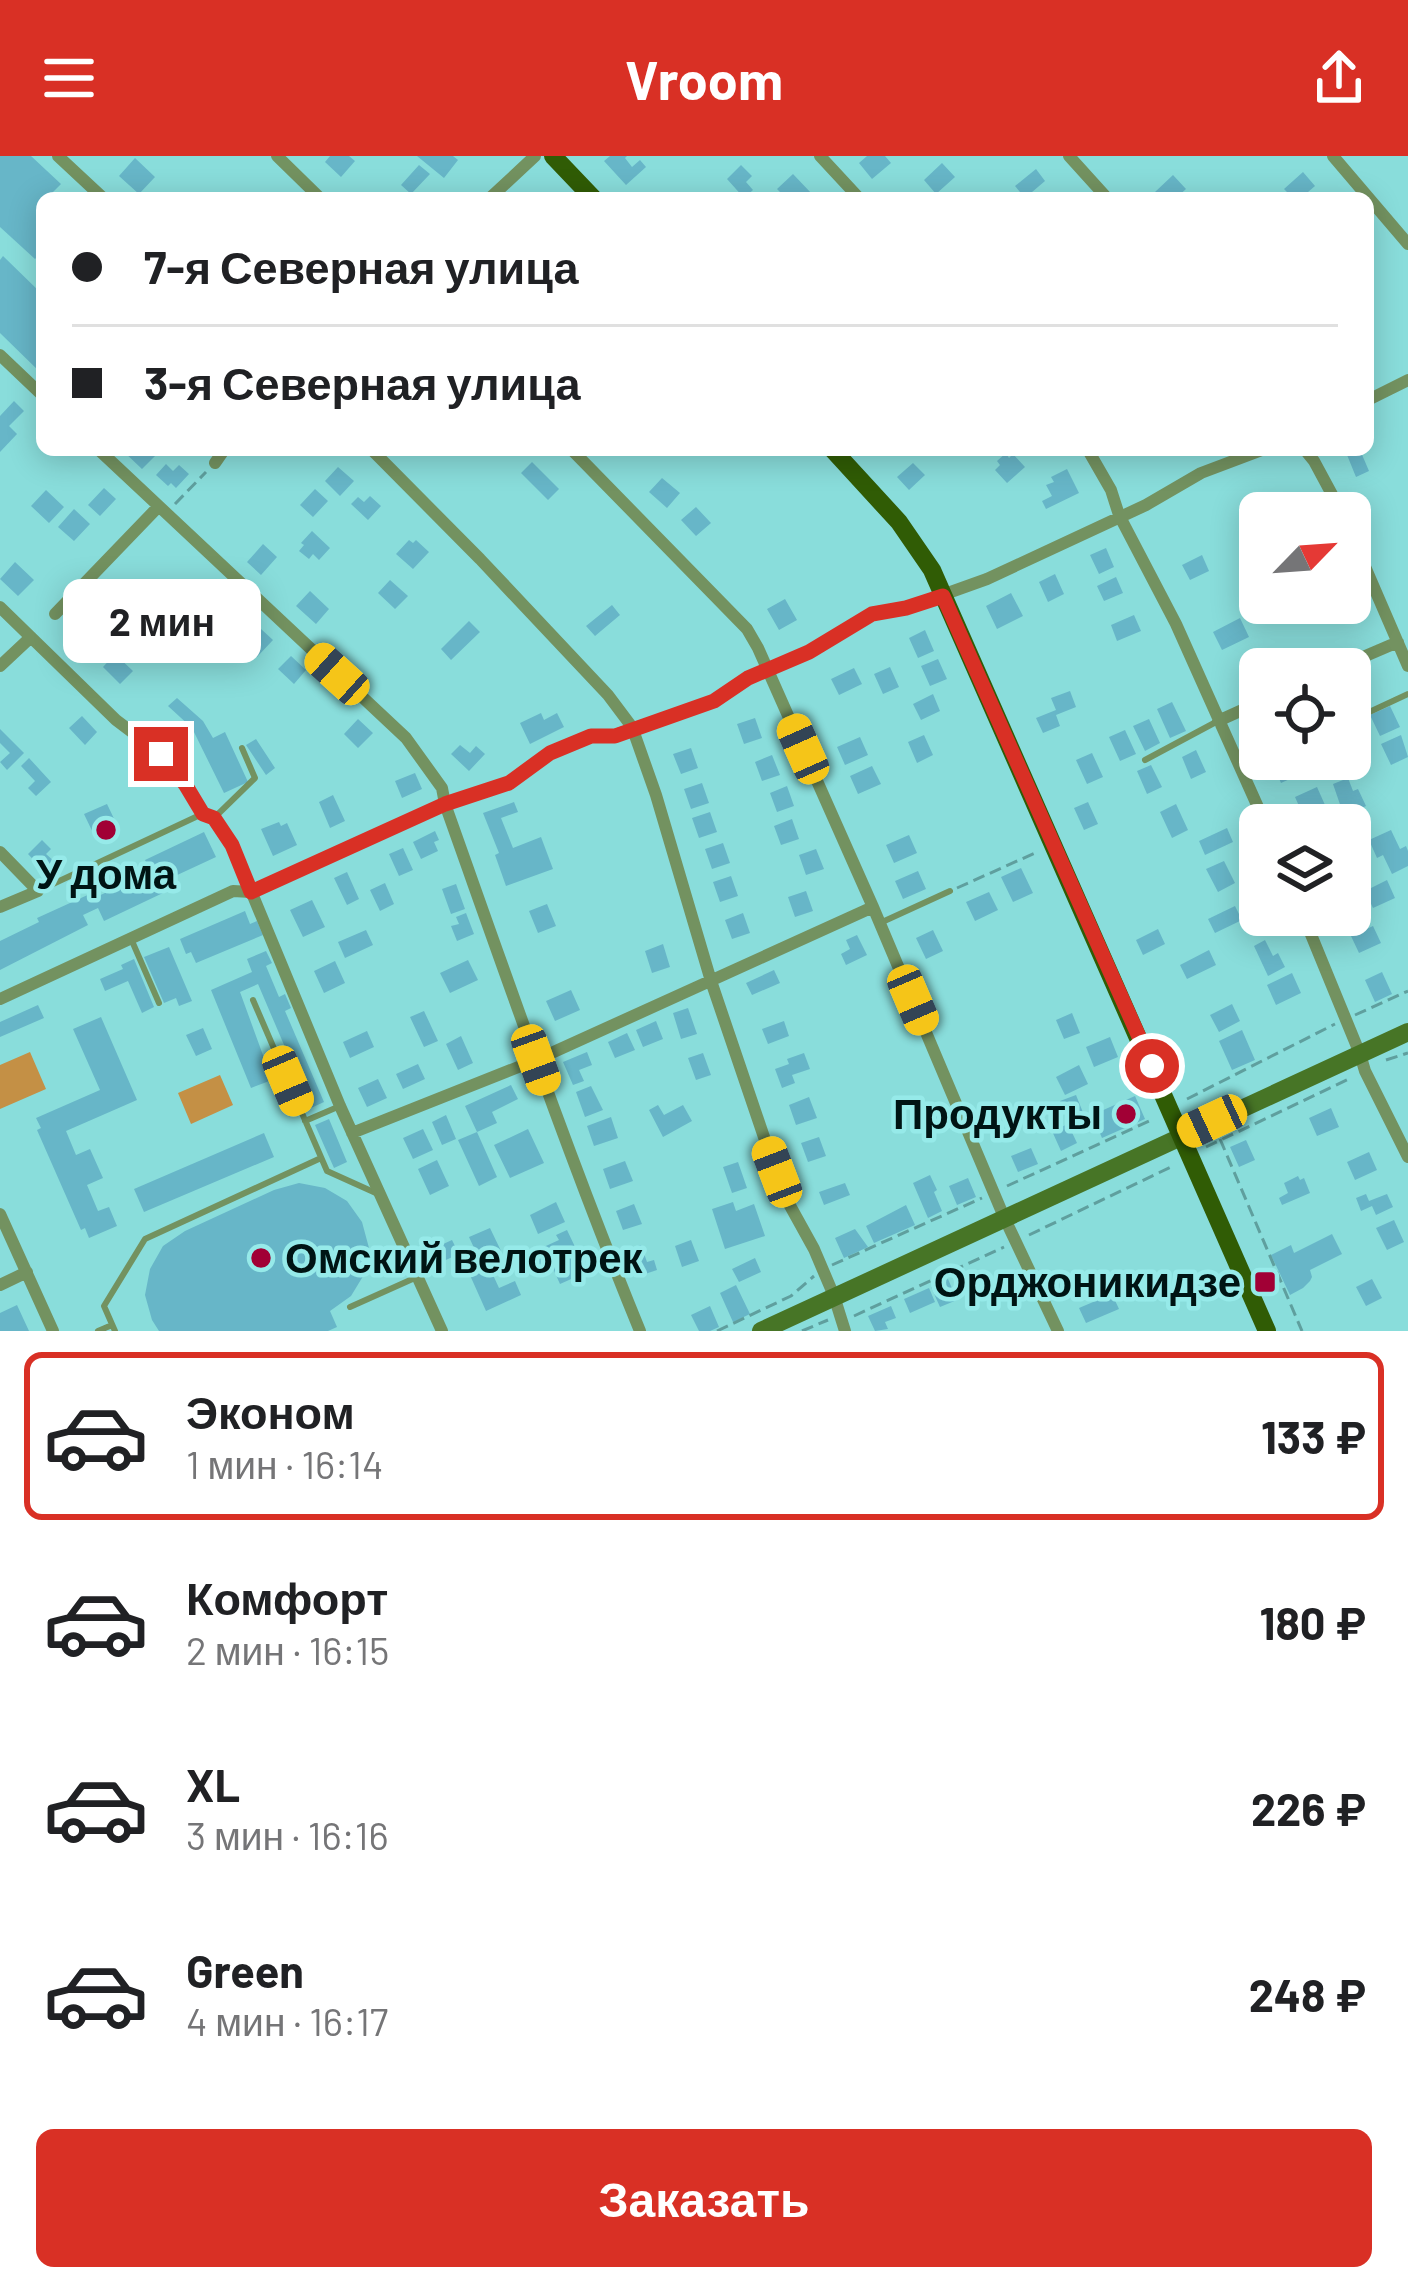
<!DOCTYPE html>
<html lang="ru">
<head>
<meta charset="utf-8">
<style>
	:root { --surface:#fff; --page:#f2f2f2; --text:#202124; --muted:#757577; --line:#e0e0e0; --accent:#d93025 }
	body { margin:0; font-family:Barlow,sans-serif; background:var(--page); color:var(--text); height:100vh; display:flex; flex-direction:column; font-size:45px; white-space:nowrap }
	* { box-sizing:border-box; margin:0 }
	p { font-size:39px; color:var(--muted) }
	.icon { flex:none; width:66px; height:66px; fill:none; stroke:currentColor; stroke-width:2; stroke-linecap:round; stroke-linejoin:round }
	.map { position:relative; height:1175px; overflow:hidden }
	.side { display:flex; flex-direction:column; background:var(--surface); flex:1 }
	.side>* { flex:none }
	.banner { position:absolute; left:36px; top:36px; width:1338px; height:264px; border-radius:18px; box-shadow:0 6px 30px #0003; display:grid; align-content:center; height:264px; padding:0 36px; background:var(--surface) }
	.needle { width:78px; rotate:65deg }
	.fabs { position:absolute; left:1239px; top:336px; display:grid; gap:24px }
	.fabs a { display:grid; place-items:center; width:132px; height:132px; border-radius:18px; background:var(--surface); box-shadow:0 6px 30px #0003; font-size:60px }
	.end { position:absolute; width:54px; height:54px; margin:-27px; border:15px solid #d93025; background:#fff; box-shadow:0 0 0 6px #fff }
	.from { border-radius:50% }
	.bubble { position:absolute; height:84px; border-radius:18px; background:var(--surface); box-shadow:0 6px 30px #0003; font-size:39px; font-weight:700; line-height:84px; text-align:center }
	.car { position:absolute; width:36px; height:72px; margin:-36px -18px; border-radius:15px; box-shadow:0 0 9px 3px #0007; background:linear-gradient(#f5c518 24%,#345 0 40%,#f5c518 0 76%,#345 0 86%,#f5c518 0) }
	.banner b { display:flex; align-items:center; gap:42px; height:114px; font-size:45px }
	.banner b+b { border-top:3px solid var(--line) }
	.banner i { width:30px; height:30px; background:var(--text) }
	ul { padding:21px 0 0; list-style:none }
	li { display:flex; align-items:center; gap:36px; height:168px; margin:0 24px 18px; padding:0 12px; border:6px solid transparent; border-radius:18px }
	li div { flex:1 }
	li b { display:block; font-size:45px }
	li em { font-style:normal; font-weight:700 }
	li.selected { border-color:var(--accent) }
	li>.icon { width:108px; height:108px; stroke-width:1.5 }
	.button { display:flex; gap:24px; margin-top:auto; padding:24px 36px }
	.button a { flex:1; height:138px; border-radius:18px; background:var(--accent); color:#fff; font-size:48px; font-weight:700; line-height:138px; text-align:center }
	header { display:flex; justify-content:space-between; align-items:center; height:156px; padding:0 36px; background:var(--accent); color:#fff; font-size:54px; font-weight:700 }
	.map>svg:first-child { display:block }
	.green { fill:#c49045 }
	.building { fill:#67b6c8 }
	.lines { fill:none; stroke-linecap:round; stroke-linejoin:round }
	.path { stroke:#5f9f9e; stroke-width:3; stroke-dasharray:12 6; stroke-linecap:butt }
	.lane { stroke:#739260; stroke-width:6 }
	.street { stroke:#739260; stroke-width:12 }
	.secondary { stroke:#477526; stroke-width:18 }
	.primary { stroke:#305c05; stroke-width:18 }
	.route { stroke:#d93025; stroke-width:15 }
	.poi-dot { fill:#a10035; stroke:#96eae9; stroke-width:4.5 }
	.labels { text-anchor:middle; stroke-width:9; stroke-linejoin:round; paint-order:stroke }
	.poi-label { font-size:42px; font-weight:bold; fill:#001414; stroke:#96eae9; text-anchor:end }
</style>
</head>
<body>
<header><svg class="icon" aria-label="menu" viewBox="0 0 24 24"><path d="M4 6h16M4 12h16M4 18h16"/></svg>Vroom<svg class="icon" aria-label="share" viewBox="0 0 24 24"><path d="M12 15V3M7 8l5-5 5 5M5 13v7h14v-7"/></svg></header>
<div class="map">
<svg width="1408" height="1175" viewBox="0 0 1408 1175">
	<rect width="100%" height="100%" fill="#89dddb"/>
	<path class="green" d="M30,896L46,933L0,953V909Z
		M220,919L233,949L191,968L178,937Z"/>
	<path class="building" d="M0,0H31L61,28L47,42H42V96L35,103L0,71Z
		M330,0H349L355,5L341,21L325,6Z
		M417,0H453L458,4L444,22Z
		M610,0H627L625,2L632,11L640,4L646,11L626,29L604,5Z
		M867,0H885L891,7L872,23L859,7Z
		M135,2L155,21L139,38L119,20Z
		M942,7L955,21L936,38L924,24Z
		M419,9L430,18L411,38L401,29Z
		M741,9L752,20L746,26L753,34L744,42L727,23Z
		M1036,13L1045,25L1025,42L1015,30Z
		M1303,16L1315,30L1301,42H1293L1284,33Z
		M793,18L812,38L809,42H786L777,33Z
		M1173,19L1186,33L1176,42H1160L1155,36Z
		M3,100L42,138V218L0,177V104Z
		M14,245L24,255L9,270L17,278L0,296V260Z
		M122,294H161L142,313Z
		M1345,294H1360L1369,315L1356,321Z
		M1006,297L1009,302L1013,298L1025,311L1007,327L995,314L1000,309L997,305Z
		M532,306L559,333L548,344L521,317Z
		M913,307L925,319L909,334L897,321Z
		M166,308L173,315L179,309L189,318L176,332L171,327L168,330L156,319Z
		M338,311L354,325L340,340L325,325Z
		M1067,313L1079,337L1046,353L1042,345L1052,340L1046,329L1054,326L1051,321Z
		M662,322L680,337L667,352L649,336Z
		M104,332L116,343L100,360L88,349Z
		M315,333L328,345L313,361L300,349Z
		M46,334L64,351L49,367L31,350Z
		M370,340L381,350L368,364L351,348L358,341L364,346Z
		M696,351L711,367L696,380L681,364Z
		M74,353L90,368L74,385L58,371Z
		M312,375L330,392L319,404L313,398L309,403L299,395L304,389L301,387Z
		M409,384L413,387L416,384L429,396L413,413L396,398Z
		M263,388L277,401L261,419L247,406Z
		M1106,392L1114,411L1099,418L1090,399Z
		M1202,399L1209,415L1190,424L1182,409Z
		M15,406L34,424L18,440L0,423Z
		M1055,418L1064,438L1048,446L1039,426Z
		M1116,421L1123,437L1104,445L1097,430Z
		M390,424L408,440L395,453L378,437Z
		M310,435L329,453L316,468L296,450Z
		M1011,437L1023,460L997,473L986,450Z
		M785,443L797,464L779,474L767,453Z
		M612,449L620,459L595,480L586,470Z
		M1134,459L1141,475L1117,485L1111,469Z
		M1240,462L1249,481L1222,494L1213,476Z
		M469,465L480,476L451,504L441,493Z
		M261,473L273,484L257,501L253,497L248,503L240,496Z
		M925,474L934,495L918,502L909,482Z
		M115,498L133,515L120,528L103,511Z
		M291,500L306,514L294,528L278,513Z
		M938,503L947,523L930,530L921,510Z
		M890,511L899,531L883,538L874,518Z
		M854,512L862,528L839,539L831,523Z
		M1070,535L1076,551L1056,559L1060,570L1043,577L1036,562L1056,554L1051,542Z
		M933,538L940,555L921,564L913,548Z
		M177,542L203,565L213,582L225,576L248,626L224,637L192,572L168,550Z
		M1172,546L1186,575L1170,582L1157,553Z
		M1390,550L1400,571L1380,580L1370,559Z
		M541,557L544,564L557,557L564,571L530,588L520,567Z
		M82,560L97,576L85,589L69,572Z
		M755,562L762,582L744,588L737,568Z
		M358,563L373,577L358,592L344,578Z
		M1149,563L1160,587L1145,595L1133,570Z
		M0,573L24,597L7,614L0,606L10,597L0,587Z
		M1125,574L1136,598L1120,605L1109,581Z
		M924,579L933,599L917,607L908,586Z
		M1401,579L1408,601L1391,609L1381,588Z
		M860,581L868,599L845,609L837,591Z
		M256,583L275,612L266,619L246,589Z
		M460,589L470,597L476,590L485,598L469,615L451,598Z
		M691,592L698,612L681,618L673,598Z
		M1196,594L1206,616L1191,623L1182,601Z
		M1092,597L1103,621L1087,628L1076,604Z
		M772,599L780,619L762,625L755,606Z
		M29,602L51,626L36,640L28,632L35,625L21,610Z
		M1287,603H1297L1303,617L1281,627L1273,609Z
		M1151,609L1162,631L1147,638L1137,615Z
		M872,610L881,628L858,638L850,620Z
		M415,617L422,633L402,642L395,625Z
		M1348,622L1353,635L1358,633L1366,650L1344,660L1333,628Z
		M702,627L709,647L691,653L684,633Z
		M787,630L794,650L777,656L770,637Z
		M1317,631L1325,649L1303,659L1295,641Z
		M333,639L345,665L330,672L319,646Z
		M514,646L518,656L501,662L513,692L541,681L553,713L506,730L495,699L499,697L483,657Z
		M1088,646L1098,668L1084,674L1074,652Z
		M107,648L118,671L95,681L84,658Z
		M1176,648L1188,674L1172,682L1160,656Z
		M710,656L717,676L699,682L692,662Z
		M792,663L799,683L781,689L774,670Z
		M279,666L281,670L287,667L297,689L273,700L261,673Z
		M1227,672L1233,686L1205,699L1199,685Z
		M1391,674L1400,693L1406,690L1408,695V710L1392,718L1383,699L1377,702L1369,684Z
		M435,675L439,684L434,686L438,695L421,703L413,686Z
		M204,676L216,701L160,727L165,736L104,765L98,752L83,759L88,769L0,814V785L39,766L37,762L92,737L94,742L151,716L145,704Z
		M909,679L917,697L894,707L886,689Z
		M42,684L51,693L46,698L56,707L46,717L28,698Z
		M723,687L730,707L712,713L705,693Z
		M403,692L413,714L399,720L389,698Z
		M816,693L824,713L806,719L799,699Z
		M1224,705L1235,727L1218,736L1206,713Z
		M1021,712L1033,737L1013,746L1001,721Z
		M918,715L926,733L903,743L895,725Z
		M347,716L359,743L347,749L334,722Z
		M731,720L738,740L720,746L713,726Z
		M1387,724L1395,742L1373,752L1365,735Z
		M385,727L394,748L380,755L370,734Z
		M456,728L465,753L451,758L442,733Z
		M806,735L813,755L795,761L788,741Z
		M989,736L998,754L975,765L966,746Z
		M312,744L325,771L303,781L290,754Z
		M547,748L556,770L538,777L529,755Z
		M1235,750L1242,764L1215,777L1208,763Z
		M245,755L250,768L257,765L263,779L196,807L191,796L186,798L180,783Z
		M466,757L474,778L457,785L451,770L459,768L456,761Z
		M743,757L750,777L732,783L725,764Z
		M1373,770L1381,787L1359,797L1351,780Z
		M1158,773L1165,788L1143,799L1136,784Z
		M366,774L373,789L345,802L338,786Z
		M933,774L943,795L926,803L916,782Z
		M857,779L867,799L846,809L841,798L850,793L846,784Z
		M1265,784L1273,800L1278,797L1285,811L1268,820L1254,790Z
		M663,788L670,811L652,817L645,795Z
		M169,791L192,845L179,850L176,842L164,847L144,801Z
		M1209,794L1216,809L1187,823L1180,809Z
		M266,795L272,807L266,810L279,841L285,838L291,852L285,855L324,946L311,952L258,828L240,836L272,924L251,932L211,834L252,816L247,803Z
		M134,803L154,851L142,857L128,825L105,835L100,823L123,813L121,809Z
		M468,804L478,824L450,837L440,817Z
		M335,805L345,827L324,837L314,815Z
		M774,814L780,827L752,839L746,827Z
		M1382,816L1392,838L1375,846L1365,824Z
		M1292,817L1301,837L1276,849L1267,829Z
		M571,834L580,854L555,865L546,845Z
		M1232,848L1240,865L1219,876L1210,859Z
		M38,849L44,862L0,881V866Z
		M688,852L697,878L681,883L673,857Z
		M424,855L438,885L424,891L410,861Z
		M1072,857L1080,877L1064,883L1056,864Z
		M101,861L137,944L66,975L76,999L90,993L103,1022L87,1029L98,1055L109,1051L117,1070L89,1082L85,1072L81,1074L37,974L41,972L36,962L100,934L73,873Z
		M656,865L663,883L643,891L636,874Z
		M784,865L789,880L768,888L762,873Z
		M203,872L212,893L196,900L186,879Z
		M1242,874L1255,904L1232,914L1219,885Z
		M367,875L374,891L350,902L343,886Z
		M627,877L635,894L615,902L608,886Z
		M461,880L473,907L458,914L446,888Z
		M1110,881L1118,901L1094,911L1086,891Z
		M587,896L592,909L579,914L584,925L573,929L563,906Z
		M703,897L711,919L696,924L688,902Z
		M804,897L810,913L792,919L795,927L782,932L775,913L789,908L787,903Z
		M418,908L425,923L403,933L396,918Z
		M1079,909L1088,928L1065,939L1056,921Z
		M378,923L387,942L367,951L358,932Z
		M511,929L518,943L492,956L497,967L477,976L465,950Z
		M591,930L603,954L585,961L576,936Z
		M1076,939L1084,959L1068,965L1060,945Z
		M1135,940L1145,963L1102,982L1092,959Z
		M809,941L817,962L796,969L789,949Z
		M658,949L664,959L683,949L692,965L663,981L649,954Z
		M934,950L941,965L919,975L912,960Z
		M1331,952L1339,971L1317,980L1309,962Z
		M446,959L456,983L442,989L432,966Z
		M611,961L618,982L594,990L587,970Z
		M329,963L347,1006L334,1012L315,969Z
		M1068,968L1077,987L1061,995L1052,975Z
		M423,973L433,994L413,1003L403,982Z
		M528,973L544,1007L510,1022L494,989Z
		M477,976L497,1021L479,1030L458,984Z
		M264,977L274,1001L144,1056L134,1033Z
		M819,981L826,1000L808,1006L801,987Z
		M1246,984L1255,1004L1239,1011L1230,991Z
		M1031,992L1038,1008L1018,1016L1011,1000Z
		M1369,996L1377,1014L1355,1024L1347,1006Z
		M437,1004L449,1030L430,1039L418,1013Z
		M625,1005L633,1025L610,1033L603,1013Z
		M738,1006L747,1032L732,1037L723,1011Z
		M930,1019L937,1034L934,1036L942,1055L928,1062L913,1027Z
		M1298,1020L1300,1024L1304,1022L1310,1037L1282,1049L1279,1042L1288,1037L1284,1027Z
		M968,1022L976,1041L957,1049L949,1030Z
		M299,1027L325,1032L347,1045L362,1066L369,1092L365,1117L351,1140L330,1155L337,1171L328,1175H159L152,1164L145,1139L150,1113L163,1090L185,1075L274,1034Z
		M845,1027L850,1039L824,1049L819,1036Z
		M1366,1038L1369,1045L1387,1038L1393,1051L1376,1059L1372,1050L1361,1055L1356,1042Z
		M556,1046L565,1066L538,1078L530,1059Z
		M733,1046L736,1055L754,1048L765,1080L725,1093L712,1053Z
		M634,1048L642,1068L623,1074L616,1055Z
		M906,1049L915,1069L874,1087L866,1070Z
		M1394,1064L1404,1086L1387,1094L1376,1072Z
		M490,1072L501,1095L480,1105L469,1081Z
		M855,1073L868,1091L844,1102L835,1082Z
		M567,1074L587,1116L560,1128L550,1106L531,1116L524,1100L559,1084L556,1079Z
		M1332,1078L1342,1098L1310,1114L1312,1121L1310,1125L1303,1132L1290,1139L1271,1099L1291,1089L1294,1097Z
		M452,1084L459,1098L437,1108L430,1094Z
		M691,1084L699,1105L682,1111L675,1090Z
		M641,1089L647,1106L654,1104L657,1114L639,1120L629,1093Z
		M755,1102L761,1116L739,1126L732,1113Z
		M488,1108L499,1132L515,1125L521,1139L486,1155L469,1117Z
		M948,1123L957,1144L940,1151L931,1131Z
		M1372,1123L1382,1142L1366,1150L1356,1131Z
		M736,1129L750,1158L733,1166L720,1137Z
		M929,1132L935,1146L910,1157L904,1143Z
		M1112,1138L1119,1153L1086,1167L1079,1152Z
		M17,1149L29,1175H0V1157Z
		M710,1150L719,1171L710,1175H699L691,1159Z
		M891,1150L896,1162L885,1166L888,1173L875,1175L868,1160Z"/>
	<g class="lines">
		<path class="path" d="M175,348L206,316
			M957,732L1035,697
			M1355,859L1408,835
			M1386,904L1408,897
			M1187,943L1335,868
			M1220,983L1302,1175
			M1206,991L1351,922
			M1007,1030L1149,965
			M1029,1079L1175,1009
			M832,1109L982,1042
			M854,1160L1004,1091
			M717,1175L791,1140L814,1120
			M802,1175L828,1164"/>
		<path class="lane" d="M1350,565L1408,538
			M1145,604L1216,566
			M1243,614L1267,603
			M214,662L255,622L242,592
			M38,735L200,659
			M880,767L950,735
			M132,785L159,847
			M253,844L327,1015L378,1038
			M305,965L340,950
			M350,1151L417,1121
			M98,1175L112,1169
			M115,1175L104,1150L145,1083L321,1002"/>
		<path class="street" d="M58,0L103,42
			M277,0L320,42
			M820,0L859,42
			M1069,0L1107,42
			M1333,0L1408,88
			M490,42L535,0
			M0,199L42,239
			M1368,244L1408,224
			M99,294L406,582L442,632L445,648C508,825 569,1002 640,1175
			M372,294L480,403L608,539L632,571L656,639L711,825L766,987L788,1046L814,1093L834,1140L845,1175
			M572,294L747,473L758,492L873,751L1004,1061L1058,1175
			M1088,294L1111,334L1119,359L1176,468L1266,669
			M1305,294L1314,305L1342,357
			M215,307L224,294
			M1350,376L1408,510
			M0,451L116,564L161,598L185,629L203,658L214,662L232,689L340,950L442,1175
			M55,458L158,351
			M0,510L31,481
			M1335,513L1398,486
			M1218,565L1260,546
			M0,696L38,735L0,751
			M1303,759L1360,898L1365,915L1408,1001
			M0,843L233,735L251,736L445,648L509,627L550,597L591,581L615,579L714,545L748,522L809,496L872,457L906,452L987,423L1146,349L1201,317L1262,294
			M352,977L536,904L873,751
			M0,1058L53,1175
			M0,1129L27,1116"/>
		<path class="secondary" d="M761,1175L1408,876"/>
		<path class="primary" d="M553,0L593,42
			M833,294L899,366L932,414L1267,1175"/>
	</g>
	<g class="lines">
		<path class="route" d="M161,598L185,628L203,658L214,662L232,689L251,736L445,648L509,627L550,597L591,580H615L714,545L748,522L809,496L872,458L906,452L943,440L1152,910"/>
	</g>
	<g class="poi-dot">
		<circle cx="106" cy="674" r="12"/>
		<circle cx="1126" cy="958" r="12"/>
		<circle cx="261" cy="1102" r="12"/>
		<rect x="1253" y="1114" width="24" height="24" rx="6"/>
	</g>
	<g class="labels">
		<g class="poi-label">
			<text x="106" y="733" text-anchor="middle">У дома</text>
			<text x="1102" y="973">Продукты</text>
			<text x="285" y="1117" text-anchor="start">Омский велотрек</text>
			<text x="1241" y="1141">Орджоникидзе</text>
		</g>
	</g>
</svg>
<div class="fabs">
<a><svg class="needle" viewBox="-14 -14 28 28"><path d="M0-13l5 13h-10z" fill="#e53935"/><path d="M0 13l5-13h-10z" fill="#757577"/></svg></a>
<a><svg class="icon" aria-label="locate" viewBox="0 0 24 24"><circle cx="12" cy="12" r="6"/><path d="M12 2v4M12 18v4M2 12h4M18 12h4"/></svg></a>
<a><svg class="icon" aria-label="layers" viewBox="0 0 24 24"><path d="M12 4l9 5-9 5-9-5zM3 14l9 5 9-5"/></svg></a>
</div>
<i class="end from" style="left:1152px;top:910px"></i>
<i class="end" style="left:161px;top:598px"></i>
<div class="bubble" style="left:63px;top:423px;width:198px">2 мин</div>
<i class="car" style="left:337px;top:518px;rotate:312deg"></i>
<i class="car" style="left:803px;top:593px;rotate:336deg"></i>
<i class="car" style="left:913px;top:844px;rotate:157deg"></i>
<i class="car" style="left:536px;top:904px;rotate:160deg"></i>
<i class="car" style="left:288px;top:925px;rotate:157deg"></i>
<i class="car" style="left:1212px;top:965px;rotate:245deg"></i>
<i class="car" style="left:777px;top:1016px;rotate:339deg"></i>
<div class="banner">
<b><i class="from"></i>7-я Северная улица</b>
<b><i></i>3-я Северная улица</b>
</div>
</div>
<section class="side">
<ul>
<li class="selected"><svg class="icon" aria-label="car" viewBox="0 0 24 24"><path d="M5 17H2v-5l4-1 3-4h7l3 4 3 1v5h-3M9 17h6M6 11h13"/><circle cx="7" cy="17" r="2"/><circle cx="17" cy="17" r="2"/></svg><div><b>Эконом</b><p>1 мин · 16:14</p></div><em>133 ₽</em></li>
<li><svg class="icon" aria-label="car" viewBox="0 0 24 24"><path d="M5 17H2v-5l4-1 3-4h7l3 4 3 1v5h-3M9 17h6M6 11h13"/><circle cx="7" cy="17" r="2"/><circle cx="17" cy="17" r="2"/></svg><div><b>Комфорт</b><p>2 мин · 16:15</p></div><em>180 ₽</em></li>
<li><svg class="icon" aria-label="car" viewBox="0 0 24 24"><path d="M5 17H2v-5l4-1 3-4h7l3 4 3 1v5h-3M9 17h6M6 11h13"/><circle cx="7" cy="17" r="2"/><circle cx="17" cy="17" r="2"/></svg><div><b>XL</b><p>3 мин · 16:16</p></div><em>226 ₽</em></li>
<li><svg class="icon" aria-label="car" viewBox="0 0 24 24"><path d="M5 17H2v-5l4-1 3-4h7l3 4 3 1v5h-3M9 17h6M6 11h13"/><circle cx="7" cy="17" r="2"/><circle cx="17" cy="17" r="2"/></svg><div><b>Green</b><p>4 мин · 16:17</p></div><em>248 ₽</em></li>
</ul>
<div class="button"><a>Заказать</a></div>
</section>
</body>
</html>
